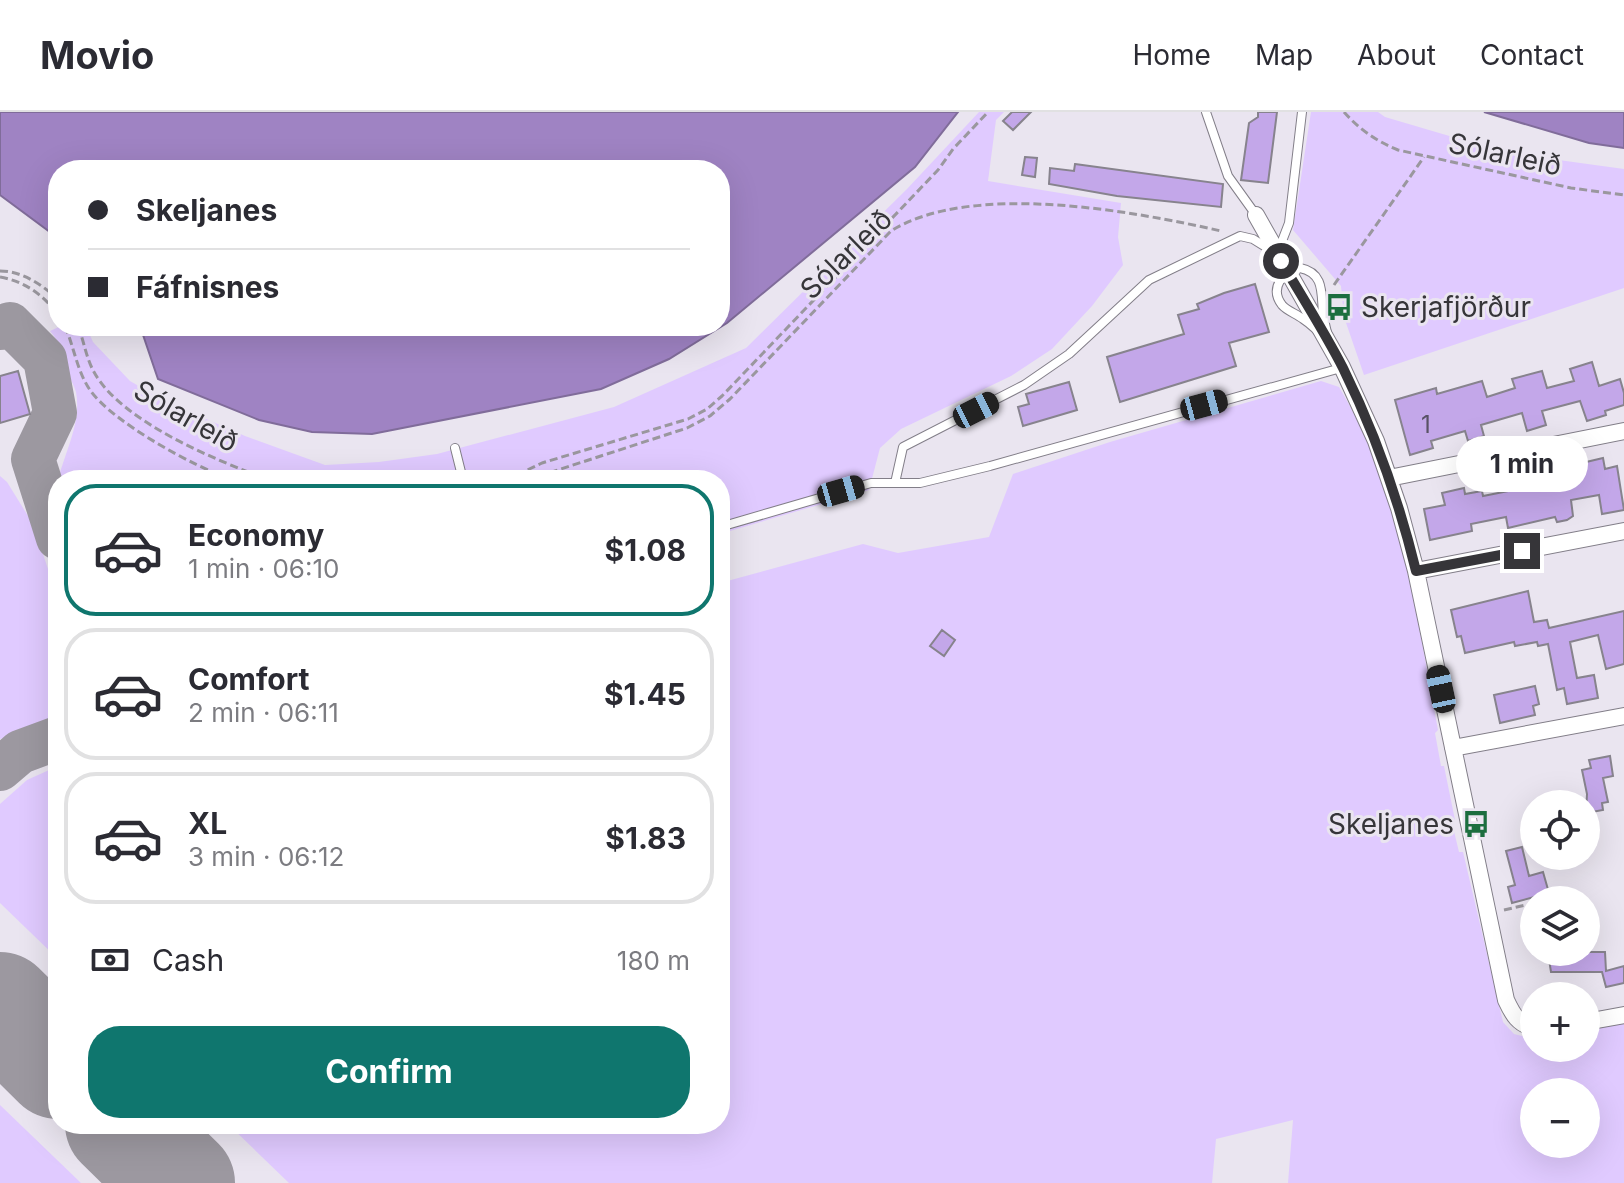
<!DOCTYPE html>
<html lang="en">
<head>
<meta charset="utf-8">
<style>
	:root { --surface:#fff; --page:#f7f7f7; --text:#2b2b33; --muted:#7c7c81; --line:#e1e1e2; --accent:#0f766e }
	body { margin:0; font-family:Inter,sans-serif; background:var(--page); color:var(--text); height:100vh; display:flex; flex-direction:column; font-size:30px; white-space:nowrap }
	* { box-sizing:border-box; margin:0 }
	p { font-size:26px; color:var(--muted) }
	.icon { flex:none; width:44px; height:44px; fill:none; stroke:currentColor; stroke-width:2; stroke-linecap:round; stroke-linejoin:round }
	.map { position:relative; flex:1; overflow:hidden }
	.sheet { position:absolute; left:48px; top:358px; width:682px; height:664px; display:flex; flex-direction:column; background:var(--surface); border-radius:32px; box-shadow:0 8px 32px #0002 }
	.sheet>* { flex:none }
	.top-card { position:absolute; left:48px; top:48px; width:682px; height:176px; border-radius:32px; box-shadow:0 8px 32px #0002; display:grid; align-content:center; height:176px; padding:0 40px; background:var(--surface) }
	.controls { position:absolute; left:1520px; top:678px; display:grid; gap:16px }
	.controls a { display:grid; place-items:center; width:80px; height:80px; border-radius:50%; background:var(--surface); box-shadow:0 8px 32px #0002; font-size:40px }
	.end { position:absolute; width:36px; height:36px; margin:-18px; border:10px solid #363539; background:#fff; box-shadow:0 0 0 4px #fff }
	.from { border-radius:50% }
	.bubble { position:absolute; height:56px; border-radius:28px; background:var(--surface); box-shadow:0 8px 32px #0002; font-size:26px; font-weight:700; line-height:56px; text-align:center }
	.car { position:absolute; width:24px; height:48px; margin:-24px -12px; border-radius:10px; box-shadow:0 0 6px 2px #0007; background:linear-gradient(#222 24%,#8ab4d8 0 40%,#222 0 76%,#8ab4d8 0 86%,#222 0) }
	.top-card b { display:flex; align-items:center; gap:28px; height:76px; font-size:30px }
	.top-card b+b { border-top:2px solid var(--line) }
	.top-card i { width:20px; height:20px; background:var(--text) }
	ul { padding:14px 0 0; list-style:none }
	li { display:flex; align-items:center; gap:24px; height:132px; margin:0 16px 12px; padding:0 24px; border:4px solid var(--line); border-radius:32px }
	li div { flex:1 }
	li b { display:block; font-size:30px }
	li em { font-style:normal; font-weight:700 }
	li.current { border-color:var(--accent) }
	li>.icon { width:72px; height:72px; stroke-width:1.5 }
	.pay { display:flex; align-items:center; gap:20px; height:88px; padding:0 40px; font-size:30px }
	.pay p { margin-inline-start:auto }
	.primary-button { display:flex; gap:16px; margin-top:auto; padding:16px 40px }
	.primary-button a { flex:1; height:92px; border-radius:32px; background:var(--accent); color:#fff; font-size:32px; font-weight:700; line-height:92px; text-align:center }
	header { display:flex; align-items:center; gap:48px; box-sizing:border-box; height:112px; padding:0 40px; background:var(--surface); border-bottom:2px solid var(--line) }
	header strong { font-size:38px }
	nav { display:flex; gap:44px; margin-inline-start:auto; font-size:28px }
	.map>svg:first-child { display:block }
	.green { fill:#e0caff; fill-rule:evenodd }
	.water { fill:#9f83c3; stroke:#806c9a; stroke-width:2 }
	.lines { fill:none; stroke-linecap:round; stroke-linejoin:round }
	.taxiway { stroke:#9c98a0; stroke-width:44 }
	.runway { stroke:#9c98a0; stroke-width:110 }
	.building { fill:#c3a7e9; stroke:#87838d; stroke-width:2 }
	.lane-casing { stroke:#827e88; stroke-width:10 }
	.street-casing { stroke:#827e88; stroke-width:18 }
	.path { stroke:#9a979e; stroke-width:3; stroke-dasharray:8 4; stroke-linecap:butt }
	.lane { stroke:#fff; stroke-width:8 }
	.street { stroke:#fff; stroke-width:16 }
	.route { stroke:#363539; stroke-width:10 }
	.labels { text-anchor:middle; stroke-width:6; stroke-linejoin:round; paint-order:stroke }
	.number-label { font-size:24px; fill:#595265 }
	.street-label { font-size:28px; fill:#363539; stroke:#eae5f0 }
	.poi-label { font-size:28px; fill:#363539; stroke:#eae5f0; text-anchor:start }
</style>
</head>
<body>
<header>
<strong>Movio</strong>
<nav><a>Home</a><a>Map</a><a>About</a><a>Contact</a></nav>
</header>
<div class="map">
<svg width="1624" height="1071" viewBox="0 0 1624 1071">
	<rect width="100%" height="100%" fill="#eae5f0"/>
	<path class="green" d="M979,0H1004L996,8L988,69L1121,91L1118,125L1123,153L1092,194L1052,237L1011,264L901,317L880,336L869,378L720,422V368H58V424C40,370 85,327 76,280C74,273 69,265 67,257C62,243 60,230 50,219L61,214H86L93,230L130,269L163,288L245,324L325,353L379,350L437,342L614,295L746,236L907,77Z
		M1311,0H1378L1385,5L1507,41L1624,57V176L1364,263L1344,205L1341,174L1293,118Z
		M1321,269L1339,275C1401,378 1416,502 1438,618L1435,621L1441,654H1444L1455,708L1452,711L1459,740H1463L1503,910L1514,922L1534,927V936H1586V918L1624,911V1071H1288L1293,1008L1216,1027L1212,1071H289L228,1012H720V471L863,432L898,441L989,425L1013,362L1110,330ZM1534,980H1586V1032H1534Z
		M0,364L7,370L33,412L58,487V606L0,627Z
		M58,654V847L0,791V692L27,668Z
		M0,993L81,1071H0Z"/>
	<path class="water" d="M0,0H958L915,55L727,211L669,247L601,277L372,322L312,320L259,308L158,267L140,214H720V58H58V126L0,83Z
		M1484,0H1624V36L1589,31Z"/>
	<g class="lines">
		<path class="taxiway" d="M0,216L10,212L45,247L55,301L33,347L58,426
			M0,657L20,640L58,626"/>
		<path class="runway" d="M0,895L58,952
			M120,1012L180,1071"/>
	</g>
	<path class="building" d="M1012,0H1031L1013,18L1003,9Z
		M1258,0H1277L1268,71L1241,68L1249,11L1258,5Z
		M1025,45L1037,46L1035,65L1022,63Z
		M1075,52L1223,72L1221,95L1117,84L1049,72L1050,56L1074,59Z
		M1255,172L1269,220L1229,231L1236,254L1120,290L1107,245L1184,222L1178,203L1199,197L1197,192L1224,181Z
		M1592,250L1599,274L1620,267L1624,281V293L1605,299L1606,303L1587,309L1580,289L1542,299L1546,313L1527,319L1522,301L1481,313L1484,324L1468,329L1465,319L1431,329L1433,336L1410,343L1395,288L1436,276L1437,282L1482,269L1487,285L1515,276L1512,267L1542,259L1547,276L1574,269L1570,257Z
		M18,259L30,302L0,311V264Z
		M1069,270L1077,298L1023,314L1018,295L1029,292L1026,282Z
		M1603,346L1605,357L1617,354L1624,398L1602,402L1599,383L1571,388L1573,404L1567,408L1557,410L1555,405L1508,416L1506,405L1471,412L1472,419L1430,428L1424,397L1445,393L1442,381L1464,376L1465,382L1482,379L1483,384L1528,375L1541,347L1544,360Z
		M1528,479L1534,510L1547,508L1549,516L1624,499V552L1606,557L1598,523L1570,530L1577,566L1594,563L1598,586L1567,592L1564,576L1557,578L1548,532L1538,534L1537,530L1515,534L1514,530L1465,541L1461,524L1457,525L1451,498Z
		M942,518L955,528L944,544L930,534Z
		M1535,574L1539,592L1533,594L1535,603L1500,611L1494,583Z
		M1610,644L1613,664L1603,666L1608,690L1602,691L1603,698L1586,701L1587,682L1582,658L1591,656L1589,648Z
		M1522,735L1529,764L1543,760L1549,781L1512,791L1508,775L1515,773L1506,739Z
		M1585,840H1605L1606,859L1624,854V871L1606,875L1602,860H1551L1548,841Z"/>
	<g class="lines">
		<g class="lane-casing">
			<path id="lane" d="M1206,0L1228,64L1256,103
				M1300,156C1325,161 1321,182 1323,202C1325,213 1327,223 1331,233C1322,223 1314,214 1303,207C1297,202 1287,199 1282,193C1269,176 1283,159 1300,156Z
				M455,336L463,368
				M895,371L903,335L1024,273L1069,242L1149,168L1240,124L1253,127L1277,142L1289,111L1302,0
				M720,415L871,371H920L990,354L1341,256"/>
		</g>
		<g class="street-casing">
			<path id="street" d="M1256,103L1342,255L1376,329L1399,396L1416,459L1506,888C1513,903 1518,912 1534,916
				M1389,366L1624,319
				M1416,459L1624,419
				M1453,636L1624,604
				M1586,910L1624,903"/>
		</g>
		<path class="path" d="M1344,0C1359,17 1376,29 1398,38L1571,76L1624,83
			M0,159C22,159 42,173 58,187
			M0,165C24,169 44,183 58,203
			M1334,173L1424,45
			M65,214C74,235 77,259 90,278C112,310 196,356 233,368
			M78,214C84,229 86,246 94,260C121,310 218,349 269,368
			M506,368L542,351L688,307L707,297L722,284L938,58L953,37L988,0
			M527,368L687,316L710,304L730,287L891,119C971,69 1133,99 1221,119
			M1547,788L1576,781
			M1504,798L1534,791"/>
		<use href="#lane" class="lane"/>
		<use href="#street" class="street"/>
	</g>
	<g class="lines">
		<path class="route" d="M1281,149C1302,185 1324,219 1343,256C1375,321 1399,389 1416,459L1522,439"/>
	</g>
	<defs>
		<g id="bus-bare" transform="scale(2.16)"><path d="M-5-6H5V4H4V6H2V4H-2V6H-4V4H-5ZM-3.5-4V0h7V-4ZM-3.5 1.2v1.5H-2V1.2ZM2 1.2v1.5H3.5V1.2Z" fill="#1c6e3f" stroke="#eae5f0" stroke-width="2.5" paint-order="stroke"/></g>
	</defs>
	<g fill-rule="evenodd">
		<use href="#bus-bare" x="1339" y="195"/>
		<use href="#bus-bare" x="1476" y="712"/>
	</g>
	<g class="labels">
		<g class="number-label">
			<text x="1426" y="321">1</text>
		</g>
		<g class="street-label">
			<text transform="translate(1505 42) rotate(12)" y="10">Sólarleið</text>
			<text transform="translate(846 142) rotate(-44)" y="10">Sólarleið</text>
			<text transform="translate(186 304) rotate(30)" y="10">Sólarleið</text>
		</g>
		<g class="poi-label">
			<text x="1361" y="205">Skerjafjörður</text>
			<text x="1454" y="722" text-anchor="end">Skeljanes</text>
		</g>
	</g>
</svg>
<div class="controls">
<a><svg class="icon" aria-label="locate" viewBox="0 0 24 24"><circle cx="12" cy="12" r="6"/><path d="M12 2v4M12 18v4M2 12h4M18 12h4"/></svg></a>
<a><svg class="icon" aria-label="layers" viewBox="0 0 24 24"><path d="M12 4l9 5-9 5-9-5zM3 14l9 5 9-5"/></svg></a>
<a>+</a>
<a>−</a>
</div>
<i class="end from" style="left:1281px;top:149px"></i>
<i class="end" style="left:1522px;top:439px"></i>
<div class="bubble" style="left:1456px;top:324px;width:132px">1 min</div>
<i class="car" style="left:1204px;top:293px;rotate:75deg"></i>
<i class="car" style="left:976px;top:298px;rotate:63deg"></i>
<i class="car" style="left:841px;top:379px;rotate:74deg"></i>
<i class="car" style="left:1441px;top:577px;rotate:348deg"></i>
<div class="top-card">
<b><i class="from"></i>Skeljanes</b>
<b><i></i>Fáfnisnes</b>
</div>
<section class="sheet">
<ul>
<li class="current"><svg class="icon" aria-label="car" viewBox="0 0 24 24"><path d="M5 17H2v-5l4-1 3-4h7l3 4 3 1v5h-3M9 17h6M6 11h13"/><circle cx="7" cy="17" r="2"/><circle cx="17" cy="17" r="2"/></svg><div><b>Economy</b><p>1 min · 06:10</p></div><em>$1.08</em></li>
<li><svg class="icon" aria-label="car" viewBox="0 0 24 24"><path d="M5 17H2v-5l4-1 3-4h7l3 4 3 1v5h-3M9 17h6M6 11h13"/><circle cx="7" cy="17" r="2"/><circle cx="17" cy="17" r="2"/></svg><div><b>Comfort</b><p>2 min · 06:11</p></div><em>$1.45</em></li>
<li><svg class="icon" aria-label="car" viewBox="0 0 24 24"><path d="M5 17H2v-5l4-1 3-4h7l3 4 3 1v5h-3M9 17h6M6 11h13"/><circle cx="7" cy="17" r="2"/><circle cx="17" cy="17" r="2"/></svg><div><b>XL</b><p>3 min · 06:12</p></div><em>$1.83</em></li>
</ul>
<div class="pay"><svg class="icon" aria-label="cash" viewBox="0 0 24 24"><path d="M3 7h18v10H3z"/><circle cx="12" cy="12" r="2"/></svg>Cash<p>180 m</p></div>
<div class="primary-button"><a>Confirm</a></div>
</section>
</div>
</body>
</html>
